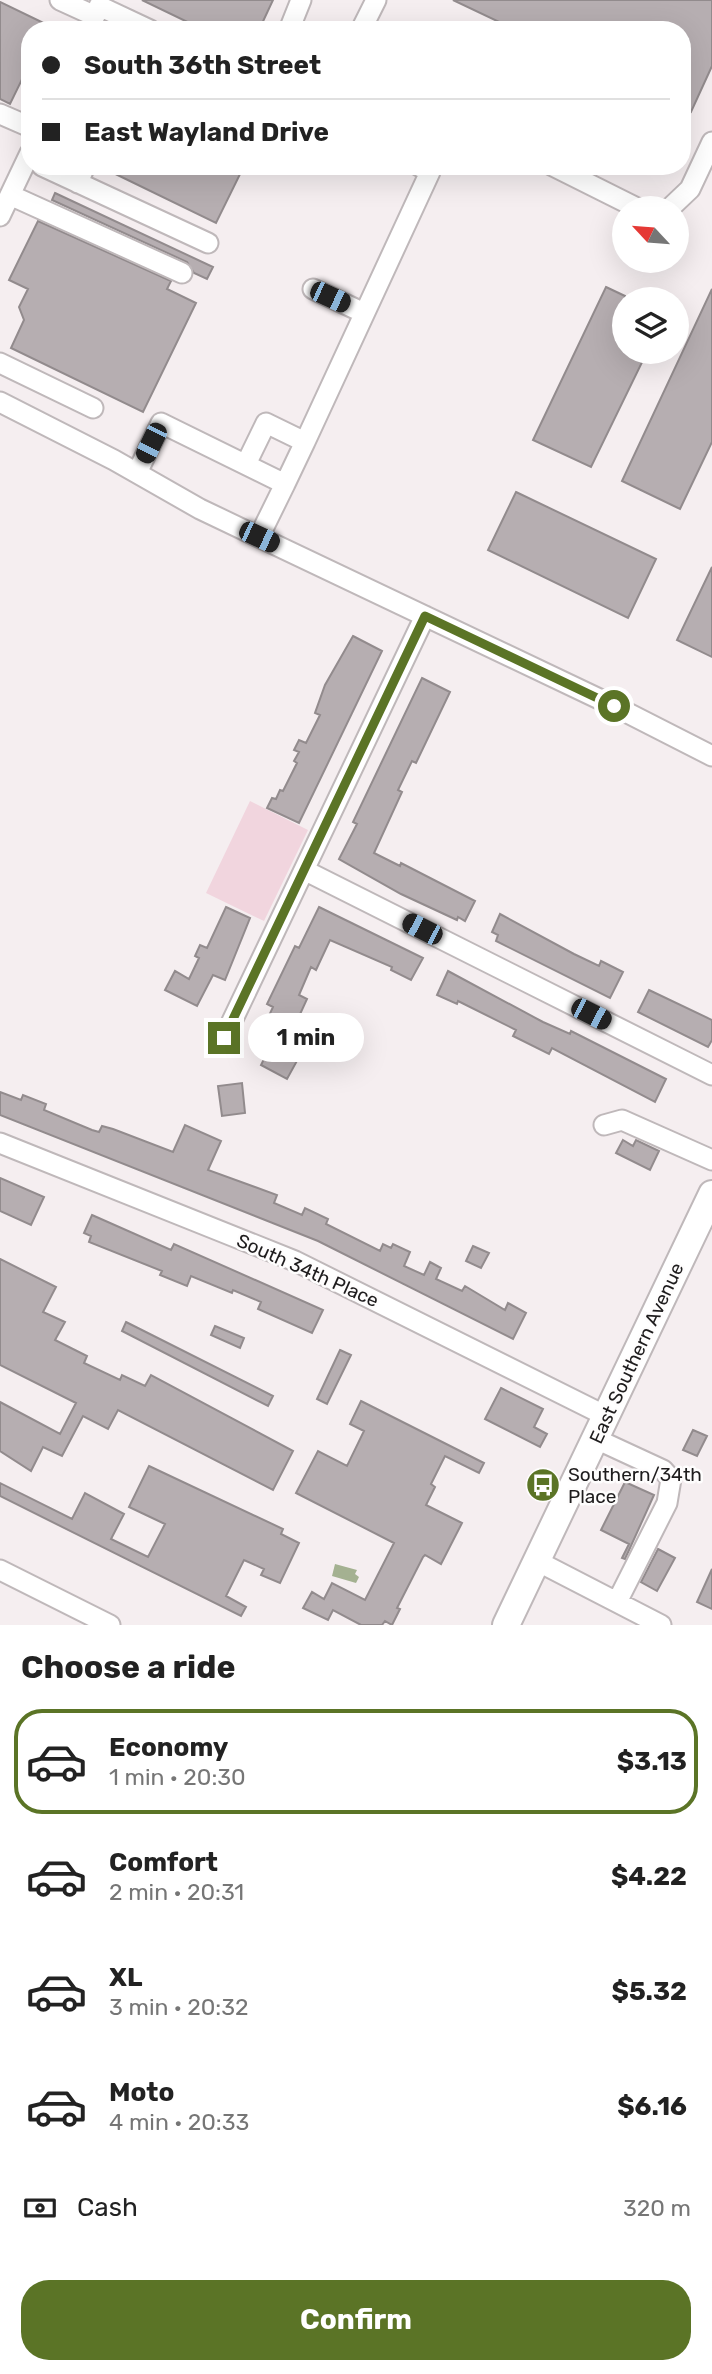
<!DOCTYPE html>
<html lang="en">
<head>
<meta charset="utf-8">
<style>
	:root { --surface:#fff; --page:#f2f2f2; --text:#222; --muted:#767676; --line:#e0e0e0; --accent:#5b7426 }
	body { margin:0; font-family:Rubik,sans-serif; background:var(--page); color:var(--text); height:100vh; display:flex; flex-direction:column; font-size:26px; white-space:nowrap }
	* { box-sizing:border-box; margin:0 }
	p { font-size:23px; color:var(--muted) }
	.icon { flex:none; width:38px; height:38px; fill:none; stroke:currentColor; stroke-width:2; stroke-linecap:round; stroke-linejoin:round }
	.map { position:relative; height:1625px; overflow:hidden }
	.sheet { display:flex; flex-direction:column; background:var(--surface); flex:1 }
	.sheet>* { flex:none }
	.guide { position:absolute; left:21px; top:21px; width:670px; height:154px; border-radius:28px; box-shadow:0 7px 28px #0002; display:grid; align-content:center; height:154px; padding:0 21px; background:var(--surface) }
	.needle { width:46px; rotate:296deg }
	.buttons { position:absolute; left:612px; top:196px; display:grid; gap:14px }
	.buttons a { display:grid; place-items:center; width:77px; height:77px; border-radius:50%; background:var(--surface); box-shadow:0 7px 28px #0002; font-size:35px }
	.end { position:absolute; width:32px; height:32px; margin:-16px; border:9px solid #5b7426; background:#fff; box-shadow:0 0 0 4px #fff }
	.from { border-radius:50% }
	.bubble { position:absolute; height:49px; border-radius:24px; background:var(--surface); box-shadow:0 7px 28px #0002; font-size:23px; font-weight:700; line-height:49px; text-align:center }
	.car { position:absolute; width:21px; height:42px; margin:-21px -10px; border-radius:9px; box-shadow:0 0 5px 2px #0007; background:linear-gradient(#222 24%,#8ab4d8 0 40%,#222 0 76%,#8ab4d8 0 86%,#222 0) }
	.guide b { display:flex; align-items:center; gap:24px; height:66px; font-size:26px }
	.guide b+b { border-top:2px solid var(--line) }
	.guide i { width:18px; height:18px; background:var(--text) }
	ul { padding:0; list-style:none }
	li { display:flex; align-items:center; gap:21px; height:105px; margin:0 14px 10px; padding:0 7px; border:4px solid transparent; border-radius:28px }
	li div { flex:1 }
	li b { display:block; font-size:26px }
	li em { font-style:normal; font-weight:700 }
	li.current { border-color:var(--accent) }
	li>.icon { width:63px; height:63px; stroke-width:1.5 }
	h2 { padding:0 21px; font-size:32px; line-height:84px }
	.pay { display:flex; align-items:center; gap:18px; height:77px; padding:0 21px; font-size:26px }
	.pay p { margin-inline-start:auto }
	.button { display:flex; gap:14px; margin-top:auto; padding:14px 21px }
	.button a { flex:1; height:80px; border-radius:28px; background:var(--accent); color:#fff; font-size:28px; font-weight:700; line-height:80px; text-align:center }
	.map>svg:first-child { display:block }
	.green { fill:#f1d5de }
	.water { fill:#a4b191 }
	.building { fill:#b6aeb1; stroke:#928b8d; stroke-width:2 }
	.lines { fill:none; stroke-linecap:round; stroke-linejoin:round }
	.minor-casing { stroke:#bfb8ba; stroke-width:23 }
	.major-casing { stroke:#bfb8ba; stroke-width:30 }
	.minor { stroke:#fff; stroke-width:19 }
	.major { stroke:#fff; stroke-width:26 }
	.route { stroke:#5b7426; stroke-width:9 }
	.labels { text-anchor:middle; stroke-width:5; stroke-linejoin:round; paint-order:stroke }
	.street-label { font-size:19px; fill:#1e1c1d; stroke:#fefdfd }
	.poi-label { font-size:19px; fill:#1e1c1d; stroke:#fefdfd; text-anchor:start }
</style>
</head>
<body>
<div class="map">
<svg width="712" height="1625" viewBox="0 0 712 1625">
	<rect width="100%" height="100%" fill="#f5eef0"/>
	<path class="green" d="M250,801L308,830L264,921L206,893Z"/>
	<path class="water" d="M335,1564L357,1570L355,1574L359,1577L356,1583L332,1576Z"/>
	<path class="building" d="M142,0H273L259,30H204Z
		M453,0H712V66L691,112L682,108V30H516Z
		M0,2L58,30H30V63L10,104L0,99Z
		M99,166H244L216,223Z
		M55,193L213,267L207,279L194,273L187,262L52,200Z
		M38,221L171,281L167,289L196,303L143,412L11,348L24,320L19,307L28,289L9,280Z
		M606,287L625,296V352H647L591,467L533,440Z
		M712,289V442L680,509L622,481Z
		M516,492L656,559L628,618L488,550Z
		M712,567V657L677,640Z
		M353,636L382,651L299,823L267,808L272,798L276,799L280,790L283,791L297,763L294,761L299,752L294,750L299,740L306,743L320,715L315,713L325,685Z
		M422,678L450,692L416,763L412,761L398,790L402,792L374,853L400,866L401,863L475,901L465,921L458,917L457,920L401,894L339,859L357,824L353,822Z
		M226,907L250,918L225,980L213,975L197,1006L165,990L175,971L189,979L199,958L195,956L200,945L207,948Z
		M319,907L423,958L411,980L391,970L392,967L330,940L316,970L311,967L299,995L307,999L296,1023L300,1025L287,1053L298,1059L287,1079L261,1065L275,1037L262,1031L273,1007L267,1004L295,946L299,948Z
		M500,914L574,954L599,966L601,961L623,972L610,998L496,941L498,935L492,932Z
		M448,971L543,1022L570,1034L571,1031L666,1079L655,1102L552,1048L549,1054L513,1036L516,1030L458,1001L457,1004L437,995Z
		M649,990L712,1020V1040L708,1047L638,1012Z
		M242,1083L245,1113L222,1116L218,1086Z
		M0,1092L21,1100L23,1095L46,1104L44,1110L92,1130L99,1132L102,1126L113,1129L173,1152L185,1125L221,1141L208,1170L277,1195L274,1203L302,1215L305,1208L328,1219L326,1224L380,1251L383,1244L391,1248L393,1244L410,1252L404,1266L424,1275L430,1262L441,1268L436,1279L462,1291L465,1286L505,1310L508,1303L526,1313L513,1339L318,1241L0,1115Z
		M623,1140L633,1146L636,1140L659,1151L650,1170L616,1153Z
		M0,1178L44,1197L31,1225L0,1211Z
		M92,1215L171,1250L174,1244L323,1310L312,1333L258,1309L261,1302L233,1290L232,1293L191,1276L187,1286L160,1275L162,1271L89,1242L91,1236L84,1233Z
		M473,1246L489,1253L481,1268L466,1261Z
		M0,1259L56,1287L43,1312L65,1322L55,1340L87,1356L84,1363L120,1380L122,1375L145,1386L151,1375L293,1451L273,1490L118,1410L108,1429L83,1416L62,1456L43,1447L31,1471L0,1451V1402L60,1434L76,1403L0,1365Z
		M126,1322L273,1396L268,1406L122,1331Z
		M215,1326L244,1338L240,1348L211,1335Z
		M340,1350L351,1355L327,1404L317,1399Z
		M501,1388L543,1409L534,1427L547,1434L540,1447L485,1419Z
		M361,1401L484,1463L479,1473L445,1456L431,1484L435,1487L426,1505L462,1523L441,1564L425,1555L423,1557L397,1608L400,1609L392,1625L385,1621L382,1625H361L333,1610L328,1620L303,1608L312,1592L324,1599L332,1583L365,1600L394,1543L296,1493L318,1451L347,1466L364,1431L350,1424Z
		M693,1430L707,1436L697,1456L683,1450Z
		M149,1466L283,1529L281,1534L299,1543L280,1583L261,1575L264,1569L244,1560L226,1596L246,1607L241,1616L0,1496V1483L72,1519L85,1493L124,1514L111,1539L148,1557L165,1524L129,1507Z
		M625,1482L654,1495L625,1559L622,1558L629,1544L601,1530Z
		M658,1549L675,1558L657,1591L641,1582Z
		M712,1569V1609L697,1602Z"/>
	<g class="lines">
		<g class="minor-casing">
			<path id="minor" d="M60,0L95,16
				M99,6L150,30
				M289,30L301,0
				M361,30L376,0
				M0,114L30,127
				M42,166L208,243
				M553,166L637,208
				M78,183L85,166
				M10,195L182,273
				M670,208L690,189L712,142
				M0,216L30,153
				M313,289L364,313
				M0,363L93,408
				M0,402L114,460L200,509L614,706L712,756
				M305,442L430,172L419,166
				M246,464L266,423L305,442L285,484
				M137,473L161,423L285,484L259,537
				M304,870L712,1075
				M224,1038L425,616
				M604,1125L622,1120L712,1160
				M0,1143L295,1261L606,1416
				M596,1439L663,1470L671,1479L667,1503L617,1602
				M537,1561L661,1625
				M0,1570L110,1625"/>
		</g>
		<g class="major-casing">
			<path id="major" d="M506,1625L712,1194"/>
		</g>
		<use href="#minor" class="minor"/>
		<use href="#major" class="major"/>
	</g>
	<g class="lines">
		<path class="route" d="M224,1038L425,616L614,706"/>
	</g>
	<defs>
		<g id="bus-disc" transform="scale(1.75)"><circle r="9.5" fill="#5b7426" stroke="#fefdfd"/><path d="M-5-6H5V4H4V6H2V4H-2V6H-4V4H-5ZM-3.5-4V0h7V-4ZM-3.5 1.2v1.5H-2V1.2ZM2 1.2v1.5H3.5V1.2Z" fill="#fff"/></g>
	</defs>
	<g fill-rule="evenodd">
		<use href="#bus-disc" x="543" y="1485"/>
	</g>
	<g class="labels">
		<g class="street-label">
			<text transform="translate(308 1270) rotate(24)" y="7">South 34th Place</text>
			<text transform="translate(636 1353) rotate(-65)" y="7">East Southern Avenue</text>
		</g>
		<g class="poi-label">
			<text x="568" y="1481">Southern/34th<tspan x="568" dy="22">Place</tspan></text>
		</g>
	</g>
</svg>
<div class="buttons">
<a><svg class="needle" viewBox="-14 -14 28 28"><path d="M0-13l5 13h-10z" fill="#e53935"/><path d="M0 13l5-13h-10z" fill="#767676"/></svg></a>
<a><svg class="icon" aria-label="layers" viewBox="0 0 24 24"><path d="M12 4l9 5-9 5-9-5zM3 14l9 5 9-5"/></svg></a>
</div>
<i class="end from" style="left:614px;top:706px"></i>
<i class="end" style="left:224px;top:1038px"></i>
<div class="bubble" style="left:248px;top:1013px;width:116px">1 min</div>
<i class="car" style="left:330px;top:297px;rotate:115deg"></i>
<i class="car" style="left:151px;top:443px;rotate:206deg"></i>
<i class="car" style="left:259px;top:537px;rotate:115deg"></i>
<i class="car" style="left:422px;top:929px;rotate:297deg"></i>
<i class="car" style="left:591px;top:1014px;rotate:117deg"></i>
<div class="guide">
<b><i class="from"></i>South 36th Street</b>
<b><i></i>East Wayland Drive</b>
</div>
</div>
<section class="sheet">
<h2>Choose a ride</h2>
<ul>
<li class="current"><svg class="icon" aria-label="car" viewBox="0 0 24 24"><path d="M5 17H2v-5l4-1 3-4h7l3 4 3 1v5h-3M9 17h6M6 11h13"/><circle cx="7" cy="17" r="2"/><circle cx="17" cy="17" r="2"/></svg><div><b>Economy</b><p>1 min · 20:30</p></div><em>$3.13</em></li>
<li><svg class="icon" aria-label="car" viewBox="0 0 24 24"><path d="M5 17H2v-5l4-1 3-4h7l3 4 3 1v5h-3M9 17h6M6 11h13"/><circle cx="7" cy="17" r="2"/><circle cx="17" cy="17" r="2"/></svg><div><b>Comfort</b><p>2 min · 20:31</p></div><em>$4.22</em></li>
<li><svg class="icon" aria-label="car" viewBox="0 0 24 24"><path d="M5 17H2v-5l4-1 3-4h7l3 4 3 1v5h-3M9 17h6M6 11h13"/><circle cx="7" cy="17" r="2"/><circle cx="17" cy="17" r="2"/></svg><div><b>XL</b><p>3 min · 20:32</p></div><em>$5.32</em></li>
<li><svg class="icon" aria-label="car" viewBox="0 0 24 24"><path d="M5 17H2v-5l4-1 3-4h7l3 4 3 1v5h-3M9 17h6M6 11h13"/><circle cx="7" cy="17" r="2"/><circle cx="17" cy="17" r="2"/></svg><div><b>Moto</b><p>4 min · 20:33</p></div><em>$6.16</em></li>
</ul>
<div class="pay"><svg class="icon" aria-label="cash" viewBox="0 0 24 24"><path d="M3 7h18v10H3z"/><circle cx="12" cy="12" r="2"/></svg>Cash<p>320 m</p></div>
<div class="button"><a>Confirm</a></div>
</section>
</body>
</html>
